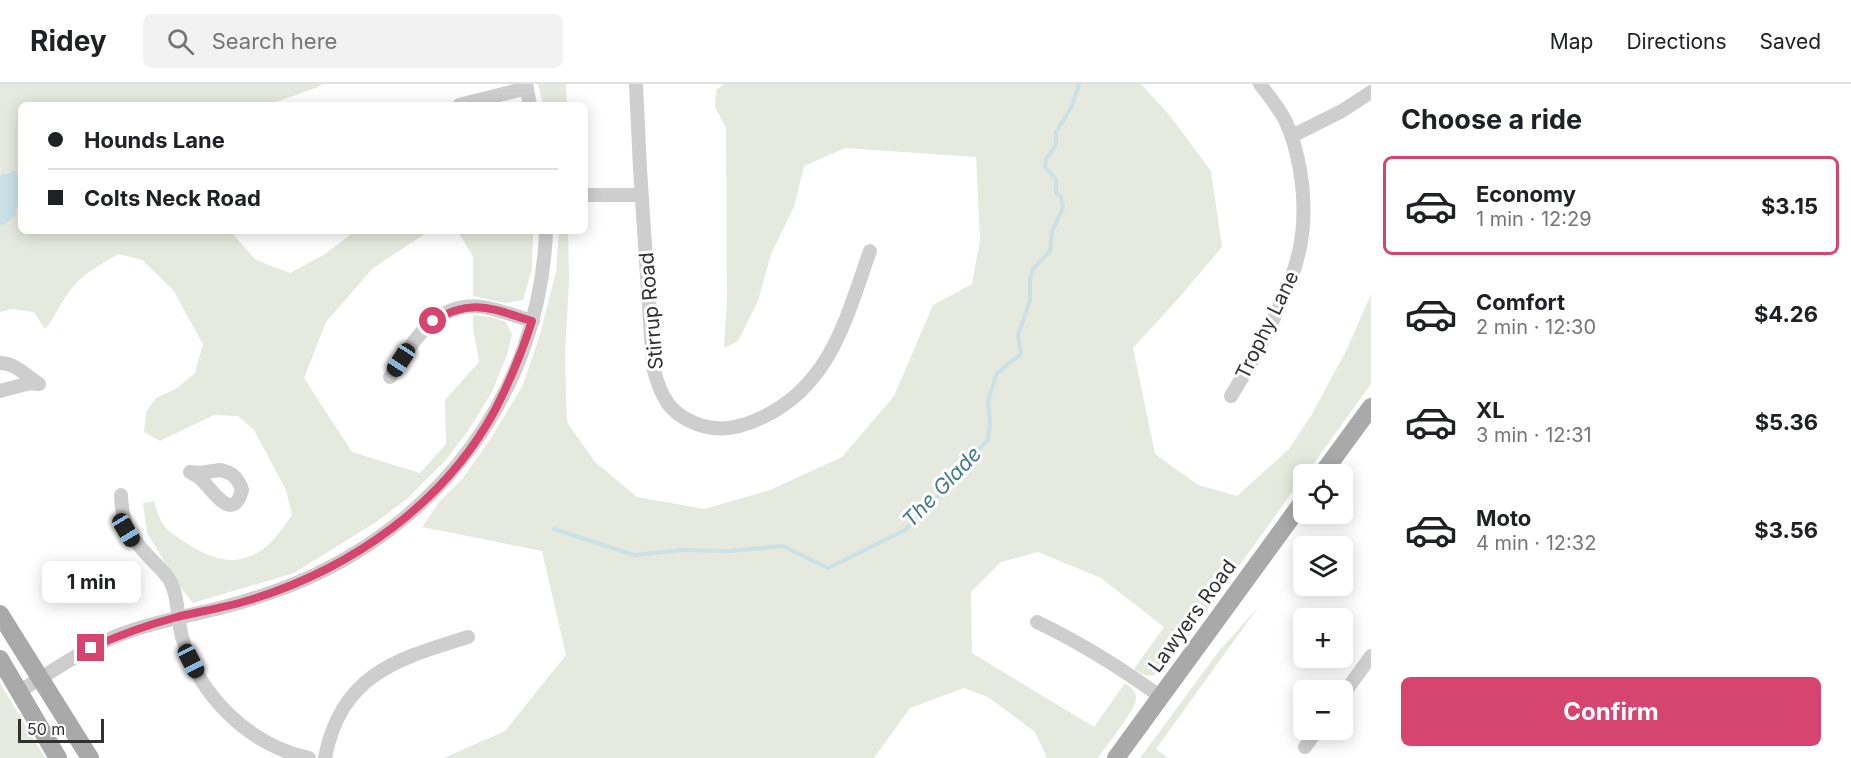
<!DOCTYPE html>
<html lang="en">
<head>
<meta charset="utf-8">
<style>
	:root { --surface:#fff; --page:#f2f2f2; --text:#202124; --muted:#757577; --line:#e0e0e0; --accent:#d5456f }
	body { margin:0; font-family:Inter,sans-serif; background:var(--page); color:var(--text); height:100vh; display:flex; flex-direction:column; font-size:22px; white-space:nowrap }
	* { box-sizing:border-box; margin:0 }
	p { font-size:20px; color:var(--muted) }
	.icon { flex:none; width:33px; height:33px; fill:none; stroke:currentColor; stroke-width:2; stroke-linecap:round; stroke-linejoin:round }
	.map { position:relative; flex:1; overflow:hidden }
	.drawer { display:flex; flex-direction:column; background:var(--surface); width:480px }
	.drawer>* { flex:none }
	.hud { position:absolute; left:18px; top:18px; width:570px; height:132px; border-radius:9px; box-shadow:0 3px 15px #0003; display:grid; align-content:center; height:132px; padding:0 30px; background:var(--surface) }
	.tools { position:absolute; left:1293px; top:380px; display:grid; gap:12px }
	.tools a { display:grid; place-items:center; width:60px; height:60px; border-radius:9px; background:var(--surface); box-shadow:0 3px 15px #0003; font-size:30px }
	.scale { position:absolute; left:18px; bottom:15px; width:86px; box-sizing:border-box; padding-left:6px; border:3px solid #313131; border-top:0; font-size:16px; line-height:21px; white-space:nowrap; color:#313131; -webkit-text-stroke:4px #fff; paint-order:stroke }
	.end { position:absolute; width:27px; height:27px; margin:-14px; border:8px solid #d5456f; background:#fff; box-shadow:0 0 0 3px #fff }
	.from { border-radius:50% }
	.bubble { position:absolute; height:42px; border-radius:9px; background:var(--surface); box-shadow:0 3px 15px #0003; font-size:20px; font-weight:700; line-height:42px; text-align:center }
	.car { position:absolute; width:18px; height:36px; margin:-18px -9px; border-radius:8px; box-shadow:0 0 4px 2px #0007; background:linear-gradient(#222 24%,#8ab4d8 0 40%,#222 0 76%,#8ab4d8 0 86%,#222 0) }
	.hud b { display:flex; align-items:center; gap:21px; height:57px; font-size:22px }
	.hud b+b { border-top:2px solid var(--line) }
	.hud i { width:15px; height:15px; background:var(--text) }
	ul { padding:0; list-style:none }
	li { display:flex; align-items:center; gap:18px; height:99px; margin:0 12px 9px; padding:0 18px; border:3px solid transparent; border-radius:9px }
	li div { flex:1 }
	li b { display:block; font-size:22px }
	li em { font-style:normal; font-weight:700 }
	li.active { border-color:var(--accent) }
	li>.icon { width:54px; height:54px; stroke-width:1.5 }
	h2 { padding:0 30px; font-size:27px; line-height:72px }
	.action { display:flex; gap:12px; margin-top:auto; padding:12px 30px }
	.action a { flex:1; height:69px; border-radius:9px; background:var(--accent); color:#fff; font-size:24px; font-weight:700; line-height:69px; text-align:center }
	header { display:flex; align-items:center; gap:36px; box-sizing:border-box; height:84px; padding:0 30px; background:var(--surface); border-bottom:2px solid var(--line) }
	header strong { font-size:28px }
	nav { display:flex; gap:33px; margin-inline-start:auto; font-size:21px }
	.search { width:420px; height:54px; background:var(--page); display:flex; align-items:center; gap:15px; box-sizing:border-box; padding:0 21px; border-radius:9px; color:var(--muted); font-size:22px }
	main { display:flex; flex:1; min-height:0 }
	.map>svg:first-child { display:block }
	.green { fill:#e6e9dd }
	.water { fill:#cae1e6 }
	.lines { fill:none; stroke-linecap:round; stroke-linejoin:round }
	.stream { stroke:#cae1e6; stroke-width:4 }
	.minor { stroke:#cecece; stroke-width:14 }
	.major { stroke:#a9a9a9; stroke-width:18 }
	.route { stroke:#d5456f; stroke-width:8 }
	.labels { text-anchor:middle; stroke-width:6; stroke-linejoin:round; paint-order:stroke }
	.street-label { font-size:20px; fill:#313131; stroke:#fff }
	.water-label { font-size:21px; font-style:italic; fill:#437a86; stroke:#fff }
</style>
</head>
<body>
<header>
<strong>Ridey</strong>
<div class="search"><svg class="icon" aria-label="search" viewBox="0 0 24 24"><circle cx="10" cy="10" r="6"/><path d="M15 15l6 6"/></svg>Search here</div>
<nav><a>Map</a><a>Directions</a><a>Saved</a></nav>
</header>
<main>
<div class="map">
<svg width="1371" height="674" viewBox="0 0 1371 674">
	<rect width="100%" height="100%" fill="#fff"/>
	<path class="green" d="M0,0H323L316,4L267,21H21V147H230L256,176L290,189L325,170L355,147H429L373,184L326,238L304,294L352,368L420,389L446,360L445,316L479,278L473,244V231L492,233L506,238L512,251L507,271L492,308L468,347L444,378L408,414L376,438L294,489L193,519L178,500L147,449L143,419L154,417C157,427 160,439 168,446C172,450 178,453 183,457C205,471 227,483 253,471C270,464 282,445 292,431L286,406L254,346L238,332L214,331L160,357L144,348L146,328L156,314L177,304L195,289L203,260L173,206L142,176L119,170C101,180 80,191 69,208C59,221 57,231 45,245L34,228L13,225L0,228Z
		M538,0H566L567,21H543Z
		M724,0H1141L1171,33L1211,87L1222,163L1178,215L1133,264L1155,370L1198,401L1237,412L1289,365L1312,330L1347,265L1371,210V300L1306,390H1304L1303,393L1168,581C1154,593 1150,596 1134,585L1164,543L1101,494L1038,468L1001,478L971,508L972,569L1094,643L1125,599C1130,603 1136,607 1136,614C1137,625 1105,663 1098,674H1047L1035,648L988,613L964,604L910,624L874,674H444L505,647L566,571L542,467L422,443L440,417L463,394L491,354L522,303L539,254L556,188L559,147H568L569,195L565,273L567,338L595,378L637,413L704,425L770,406L842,373L894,312L933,221L972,200L980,156L976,73L845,64L804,82L794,123L771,170L758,217L738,257L724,264L727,215L726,44L715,23L716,6Z
		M458,147H533L532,185L523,216L505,219L473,212V173Z
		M1259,522L1156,665L1168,674H1140L1219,567Z
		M0,599L45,674H0Z"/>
	<path class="water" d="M14,86L21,95V110L18,113L20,115L15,128L17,130L2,142L0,140V92L4,89L6,91Z"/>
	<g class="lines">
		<path class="stream" d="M554,445L634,471L683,466L730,467L783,462L828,484L905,446L952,398L973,371L988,356L990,340L988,317L997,289L1021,270L1018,251L1030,217V195L1033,185L1050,167L1052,147L1063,124L1061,113L1056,109V95L1045,83L1046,75L1056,61V48L1072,22L1079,0"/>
		<path class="minor" d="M526,0L530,21
			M636,0L640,85L653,283C661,314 670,332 703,342C724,348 746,342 765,332C832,299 847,231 870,167
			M459,21L527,4
			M1292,52L1342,27L1371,8
			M585,111H642
			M0,279C16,279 26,292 39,300
			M390,293C413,257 438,213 488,224C503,227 518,233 533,237
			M0,307L30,299L39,300
			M1231,312C1244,291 1256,270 1267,248C1296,191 1311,151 1300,86C1297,69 1293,53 1286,38C1279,24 1269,12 1260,0
			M220,386C232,388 238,394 242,406C233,440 213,407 202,396C199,393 194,390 190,388L200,389Z
			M121,411C122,442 130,453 151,475C157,481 164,488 169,495C179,512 177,535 182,553C199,612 249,661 309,674
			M1037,538C1081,559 1121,584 1161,613
			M20,607C51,588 81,567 114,553C148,539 184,533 220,524C243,518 266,511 289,502C438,443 540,309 546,147
			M1342,612L1371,572
			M1305,663L1318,645
			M325,674C341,590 397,575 468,553"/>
		<path class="major" d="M1322,390L1371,323
			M0,530L90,674
			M0,575L58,674
			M1116,674L1304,416"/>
	</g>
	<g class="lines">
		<path class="route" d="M91,564C119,551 147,541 177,533C202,527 228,523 253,515C352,484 445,419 495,326C510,297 522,268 532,237C492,225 472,213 433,237"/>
	</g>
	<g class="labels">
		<g class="street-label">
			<text transform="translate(651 227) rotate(-95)" y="7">Stirrup Road</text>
			<text transform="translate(1267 241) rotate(-64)" y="7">Trophy Lane</text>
			<text transform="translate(1192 532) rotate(-54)" y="7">Lawyers Road</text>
		</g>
		<g class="water-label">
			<text transform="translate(942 403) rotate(-46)" y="7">The Glade</text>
		</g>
	</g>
</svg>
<div class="tools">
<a><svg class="icon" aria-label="locate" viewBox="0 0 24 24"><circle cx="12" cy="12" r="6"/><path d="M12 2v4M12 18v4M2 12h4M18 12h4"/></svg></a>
<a><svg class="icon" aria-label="layers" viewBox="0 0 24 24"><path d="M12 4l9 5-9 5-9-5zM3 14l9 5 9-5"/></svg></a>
<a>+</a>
<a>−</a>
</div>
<div class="scale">50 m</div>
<i class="end from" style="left:433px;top:237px"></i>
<i class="end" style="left:91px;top:564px"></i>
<div class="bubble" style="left:42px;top:477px;width:99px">1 min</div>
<i class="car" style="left:401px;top:276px;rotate:213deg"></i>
<i class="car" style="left:126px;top:446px;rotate:149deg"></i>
<i class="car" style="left:191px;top:577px;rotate:153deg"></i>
<div class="hud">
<b><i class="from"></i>Hounds Lane</b>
<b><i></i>Colts Neck Road</b>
</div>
</div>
<section class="drawer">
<h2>Choose a ride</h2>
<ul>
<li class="active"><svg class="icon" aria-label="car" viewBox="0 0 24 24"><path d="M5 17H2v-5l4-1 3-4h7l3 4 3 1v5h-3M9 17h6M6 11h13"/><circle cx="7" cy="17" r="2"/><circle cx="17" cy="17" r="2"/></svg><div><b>Economy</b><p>1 min · 12:29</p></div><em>$3.15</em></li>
<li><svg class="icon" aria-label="car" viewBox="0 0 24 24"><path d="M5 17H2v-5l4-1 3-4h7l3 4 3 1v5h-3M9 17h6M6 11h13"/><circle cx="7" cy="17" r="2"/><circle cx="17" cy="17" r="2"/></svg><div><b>Comfort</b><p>2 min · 12:30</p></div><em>$4.26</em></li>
<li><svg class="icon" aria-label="car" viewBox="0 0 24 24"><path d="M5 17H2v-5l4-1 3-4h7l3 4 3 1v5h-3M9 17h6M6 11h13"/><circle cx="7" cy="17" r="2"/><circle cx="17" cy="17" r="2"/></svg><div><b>XL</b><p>3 min · 12:31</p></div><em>$5.36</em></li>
<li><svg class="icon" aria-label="car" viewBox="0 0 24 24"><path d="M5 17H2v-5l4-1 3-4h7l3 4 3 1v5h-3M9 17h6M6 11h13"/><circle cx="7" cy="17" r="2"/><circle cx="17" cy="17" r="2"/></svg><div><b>Moto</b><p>4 min · 12:32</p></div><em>$3.56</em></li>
</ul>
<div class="action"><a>Confirm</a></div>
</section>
</main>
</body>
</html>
